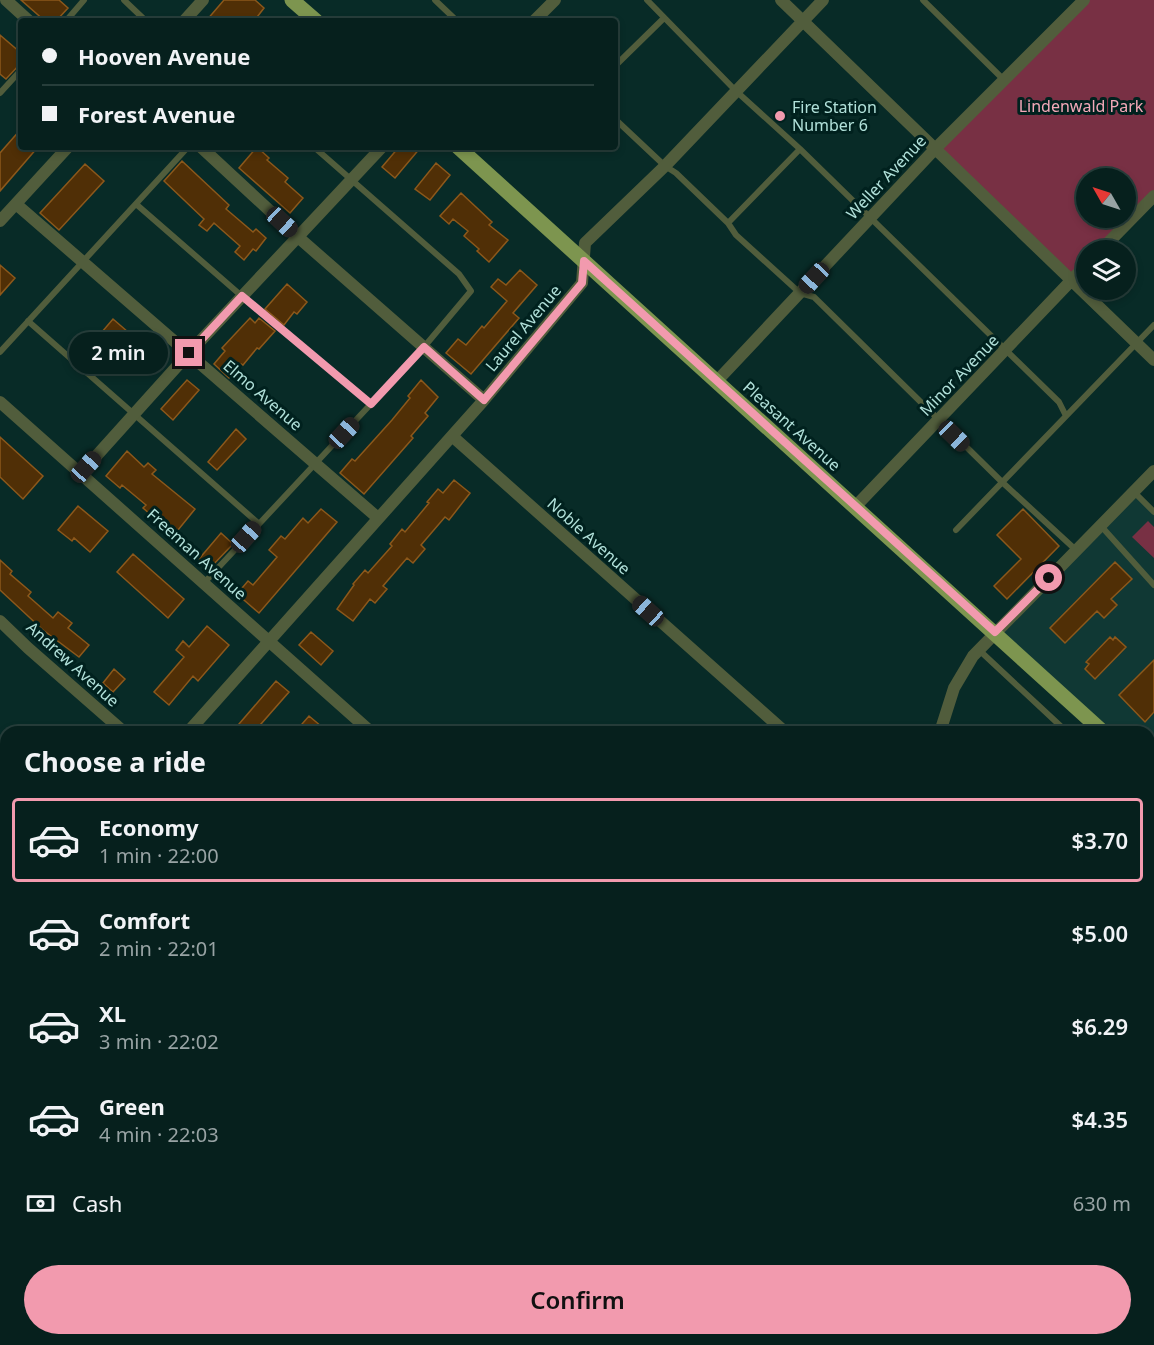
<!DOCTYPE html>
<html lang="en">
<head>
<meta charset="utf-8">
<style>
	:root { --surface:#06201d; --page:#142d2a; --text:#f1f3f6; --muted:#98a3a4; --line:#273e3b; --accent:#f29aae }
	body { margin:0; font-family:"Noto Sans",sans-serif; background:var(--page); color:var(--text); height:100vh; display:flex; flex-direction:column; font-size:22px; white-space:nowrap }
	* { box-sizing:border-box; margin:0 }
	p { font-size:20px; color:var(--muted) }
	.icon { flex:none; width:33px; height:33px; fill:none; stroke:currentColor; stroke-width:2; stroke-linecap:round; stroke-linejoin:round }
	.map { position:relative; flex:1; overflow:hidden }
	.sheet { position:absolute; left:0px; top:726px; width:1155px; height:620px; display:flex; flex-direction:column; background:var(--surface); border-radius:18px 18px 0 0; box-shadow:0 3px 9px #0003,0 0 0 2px var(--line) }
	.sheet>* { flex:none }
	.hud { position:absolute; left:18px; top:18px; width:600px; height:132px; border-radius:6px; box-shadow:0 3px 9px #0003,0 0 0 2px var(--line); display:grid; align-content:center; height:132px; padding:0 24px; background:var(--surface) }
	.needle { width:39px; rotate:309deg }
	.controls { position:absolute; left:1076px; top:168px; display:grid; gap:12px }
	.controls a { display:grid; place-items:center; width:60px; height:60px; border-radius:50%; background:var(--surface); box-shadow:0 3px 9px #0003,0 0 0 2px var(--line); font-size:30px }
	.end { position:absolute; width:27px; height:27px; margin:-14px; border:8px solid #f29aae; background:#111; box-shadow:0 0 0 3px #111 }
	.from { border-radius:50% }
	.bubble { position:absolute; height:42px; border-radius:21px; background:var(--surface); box-shadow:0 3px 9px #0003,0 0 0 2px var(--line); font-size:20px; font-weight:600; line-height:42px; text-align:center }
	.car { position:absolute; width:18px; height:36px; margin:-18px -9px; border-radius:8px; box-shadow:0 0 4px 2px #0007; background:linear-gradient(#222 24%,#8ab4d8 0 40%,#222 0 76%,#8ab4d8 0 86%,#222 0) }
	.hud b { display:flex; align-items:center; gap:21px; height:57px; font-size:22px }
	.hud b+b { border-top:2px solid var(--line) }
	.hud i { width:15px; height:15px; background:var(--text) }
	ul { padding:0; list-style:none }
	li { display:flex; align-items:center; gap:18px; height:84px; margin:0 12px 9px; padding:0 12px; border:3px solid transparent; border-radius:6px }
	li div { flex:1 }
	li b { display:block; font-size:22px }
	li em { font-style:normal; font-weight:600 }
	li.current { border-color:var(--accent) }
	li>.icon { width:54px; height:54px; stroke-width:1.5 }
	h2 { padding:0 24px; font-size:27px; line-height:72px }
	.pay { display:flex; align-items:center; gap:15px; height:66px; padding:0 24px; font-size:22px }
	.pay p { margin-inline-start:auto }
	.primary-button { display:flex; gap:12px; margin-top:auto; padding:12px 24px }
	.primary-button a { flex:1; height:69px; border-radius:36px; background:var(--accent); color:#111; font-size:24px; font-weight:600; line-height:69px; text-align:center }
	.map>svg:first-child { display:block }
	.built { fill:#103834 }
	.green { fill:#783044; fill-rule:evenodd }
	.building { fill:#502f06; stroke:#8c581b; stroke-width:1.5 }
	.lines { fill:none; stroke-linecap:round; stroke-linejoin:round }
	.service { stroke:#515d3c; stroke-width:6 }
	.minor { stroke:#515d3c; stroke-width:12 }
	.tertiary { stroke:#515d3c; stroke-width:15 }
	.primary { stroke:#7d954f; stroke-width:15 }
	.route { stroke:#f29aae; stroke-width:8 }
	.poi-dot { fill:#f29aae; stroke:#00211e; stroke-width:2 }
	.labels { text-anchor:middle; stroke-width:6; stroke-linejoin:round; paint-order:stroke }
	.park-label { font-size:16px; fill:#f3a9b9; stroke:#00211e }
	.poi-label { font-size:16px; fill:#b1e1da; stroke:#00211e; text-anchor:start }
	.street-label { font-size:16px; fill:#b1e1da; stroke:#00211e }
</style>
</head>
<body>
<div class="map">
<svg width="1154" height="1345" viewBox="0 0 1154 1345">
	<rect width="100%" height="100%" fill="#082b27"/>
	<path class="built" d="M1134,492L1154,512V742L1149,747V732H1103L995,632Z"/>
	<path class="green" d="M1084,0H1154V196L1101,250H1086V265L1071,281L935,149ZM1086,178H1125V218H1086Z
		M1148,521L1154,527V558L1132,537Z"/>
	<path class="building" d="M21,0H59L68,8L56,21H45Z
		M224,0H255L264,8L254,21H206Z
		M0,35L21,53V63L6,79L0,74Z
		M21,129V147H38L0,191V153Z
		M257,147L269,158L267,160L288,178L285,182L303,198L290,213L239,168Z
		M399,147H421L395,178L382,167Z
		M182,161L229,205L226,209L253,232L256,229L266,238L256,251L253,249L244,260L235,252L240,246L214,223L207,231L199,225L204,219L164,181Z
		M436,163L450,175L430,200L415,189Z
		M85,164L104,181L59,230L40,213Z
		M461,193L492,222L489,225L508,240L489,262L477,251L479,249L464,236L468,231L453,219L449,224L440,216Z
		M0,265L15,278L0,295Z
		M520,270L537,285L513,313L519,318L471,374L446,353L458,339L466,345L482,326L484,328L507,301L491,287L498,279L506,285Z
		M287,284L307,302L297,314L294,312L284,325L265,309Z
		M250,318L255,323L259,318L275,331L259,349L257,348L243,365L241,364L229,378L214,364L225,351L222,348Z
		M113,319L143,345L120,371L90,346Z
		M187,380L199,390L173,420L161,409Z
		M421,380L438,397L425,413L428,416L411,436L413,438L364,494L340,473L352,459L355,461L392,420L410,398L408,396Z
		M236,429L246,439L217,470L208,462Z
		M0,437L43,476L23,499L0,477Z
		M127,451L144,467L148,463L156,470L152,474L195,509L174,535L143,508L146,505L122,485L120,488L106,476Z
		M454,480L470,493L449,520L445,517L421,545L425,549L413,563L407,558L383,586L387,589L375,603L370,599L353,621L337,609L354,585L353,584L365,570L368,573L392,546L390,544L402,529L405,532L429,503L427,502L438,489L443,493Z
		M78,506L108,531L90,552L74,538L72,541L58,530Z
		M321,509L337,522L259,613L237,594L248,581L253,585L277,557L269,550L281,536L285,539L303,518L308,523Z
		M1023,509L1059,546L1007,599L994,586L1021,559L997,535Z
		M221,533L233,544L210,568L199,559Z
		M133,554L184,599L168,618L117,572Z
		M0,560L12,571L10,574L31,592L28,596L53,618L58,612L72,623L68,628L89,645L79,657L43,630L0,590Z
		M1115,562L1132,579L1111,599L1117,605L1104,618L1097,611L1065,643L1050,628Z
		M207,626L229,645L198,681L193,676L169,705L154,692L184,657L176,650L183,641L189,647Z
		M311,632L333,651L321,665L299,645Z
		M1110,637L1113,640L1115,637L1126,647L1095,679L1085,669L1089,664L1086,662Z
		M1154,660V712L1145,722L1119,695Z
		M114,669L125,679L113,692L103,683Z
		M276,681L289,692L254,732H234L240,725L239,724Z
		M309,716L328,732H295Z"/>
	<g class="lines">
		<path class="service" d="M124,0L146,21
			M435,0L457,21
			M647,0L736,91L800,149L1059,402L1066,416
			M923,0L1004,80
			M66,21L84,0
			M615,66L664,18
			M0,93L21,70
			M615,119L665,166L676,173L728,223L736,235L800,293L814,297L1002,482L1077,551
			M136,204L252,305L371,404
			M728,223L800,149
			M28,321L258,523
			M0,352L188,147
			M1134,492L1154,512
			M1101,526L1154,585
			M956,530L1154,325
			M204,583L424,347L471,291L459,274L314,147
			M979,650L1067,732
			M1149,808L1154,813
			M1149,960L1154,965
			M1149,1269L1154,1273
			M1149,1303L1154,1298
			M554,1345L559,1340
			M832,1345L837,1340
			M1111,1345L1116,1340"/>
		<path class="minor" d="M6,0L29,21
			M781,0L1154,360
			M184,21L203,0
			M534,21L555,0
			M201,147L298,237L484,400
			M16,204L378,518
			M0,221L68,147
			M1101,250L1154,196
			M716,382L935,149L1084,0
			M0,402L371,732
			M452,436L785,732
			M81,473L189,353L382,147
			M855,507L1086,265
			M0,621L28,648L124,732
			M188,732L484,400L582,283L585,243L665,166L823,0
			M940,732L954,688L973,656L1154,471
			M1149,747L1154,742
			M0,823L6,828
			M1149,853L1154,848
			M0,941L6,934
			M1149,1105L1154,1111
			M1149,1152L1154,1147
			M1046,1340L1052,1345
			M419,1345L424,1340
			M697,1345L702,1340
			M974,1345L979,1340"/>
		<path class="tertiary" d="M0,1022L6,1028
			M358,1340L368,1345"/>
		<path class="primary" d="M292,0L316,21
			M458,147L1103,732
			M1149,775L1154,779"/>
	</g>
	<g class="lines">
		<path class="route" d="M189,353L242,296L371,404L424,347L484,400L582,283L584,261L995,632L1049,578"/>
	</g>
	<circle class="poi-dot" cx="780" cy="116" r="6"/>
	<g class="labels">
		<g class="park-label">
			<text x="1081" y="112">Lindenwald Park</text>
		</g>
		<g class="poi-label">
			<text x="792" y="113">Fire Station<tspan x="792" dy="18">Number 6</tspan></text>
		</g>
		<g class="street-label">
			<text transform="translate(886 177) rotate(-47)" y="6">Weller Avenue</text>
			<text transform="translate(523 328) rotate(-50)" y="6">Laurel Avenue</text>
			<text transform="translate(959 375) rotate(-46)" y="6">Minor Avenue</text>
			<text transform="translate(263 395) rotate(41)" y="6">Elmo Avenue</text>
			<text transform="translate(792 426) rotate(42)" y="6">Pleasant Avenue</text>
			<text transform="translate(589 536) rotate(42)" y="6">Noble Avenue</text>
			<text transform="translate(197 554) rotate(42)" y="6">Freeman Avenue</text>
			<text transform="translate(73 664) rotate(42)" y="6">Andrew Avenue</text>
		</g>
	</g>
</svg>
<div class="controls">
<a><svg class="needle" viewBox="-14 -14 28 28"><path d="M0-13l5 13h-10z" fill="#e53935"/><path d="M0 13l5-13h-10z" fill="#98a3a4"/></svg></a>
<a><svg class="icon" aria-label="layers" viewBox="0 0 24 24"><path d="M12 4l9 5-9 5-9-5zM3 14l9 5 9-5"/></svg></a>
</div>
<i class="end from" style="left:1049px;top:578px"></i>
<i class="end" style="left:189px;top:353px"></i>
<div class="bubble" style="left:69px;top:332px;width:99px">2 min</div>
<i class="car" style="left:282px;top:222px;rotate:133deg"></i>
<i class="car" style="left:814px;top:278px;rotate:223deg"></i>
<i class="car" style="left:344px;top:433px;rotate:43deg"></i>
<i class="car" style="left:954px;top:436px;rotate:134deg"></i>
<i class="car" style="left:86px;top:467px;rotate:42deg"></i>
<i class="car" style="left:246px;top:537px;rotate:42deg"></i>
<i class="car" style="left:648px;top:611px;rotate:312deg"></i>
<div class="hud">
<b><i class="from"></i>Hooven Avenue</b>
<b><i></i>Forest Avenue</b>
</div>
<section class="sheet">
<h2>Choose a ride</h2>
<ul>
<li class="current"><svg class="icon" aria-label="car" viewBox="0 0 24 24"><path d="M5 17H2v-5l4-1 3-4h7l3 4 3 1v5h-3M9 17h6M6 11h13"/><circle cx="7" cy="17" r="2"/><circle cx="17" cy="17" r="2"/></svg><div><b>Economy</b><p>1 min · 22:00</p></div><em>$3.70</em></li>
<li><svg class="icon" aria-label="car" viewBox="0 0 24 24"><path d="M5 17H2v-5l4-1 3-4h7l3 4 3 1v5h-3M9 17h6M6 11h13"/><circle cx="7" cy="17" r="2"/><circle cx="17" cy="17" r="2"/></svg><div><b>Comfort</b><p>2 min · 22:01</p></div><em>$5.00</em></li>
<li><svg class="icon" aria-label="car" viewBox="0 0 24 24"><path d="M5 17H2v-5l4-1 3-4h7l3 4 3 1v5h-3M9 17h6M6 11h13"/><circle cx="7" cy="17" r="2"/><circle cx="17" cy="17" r="2"/></svg><div><b>XL</b><p>3 min · 22:02</p></div><em>$6.29</em></li>
<li><svg class="icon" aria-label="car" viewBox="0 0 24 24"><path d="M5 17H2v-5l4-1 3-4h7l3 4 3 1v5h-3M9 17h6M6 11h13"/><circle cx="7" cy="17" r="2"/><circle cx="17" cy="17" r="2"/></svg><div><b>Green</b><p>4 min · 22:03</p></div><em>$4.35</em></li>
</ul>
<div class="pay"><svg class="icon" aria-label="cash" viewBox="0 0 24 24"><path d="M3 7h18v10H3z"/><circle cx="12" cy="12" r="2"/></svg>Cash<p>630 m</p></div>
<div class="primary-button"><a>Confirm</a></div>
</section>
</div>
</body>
</html>
